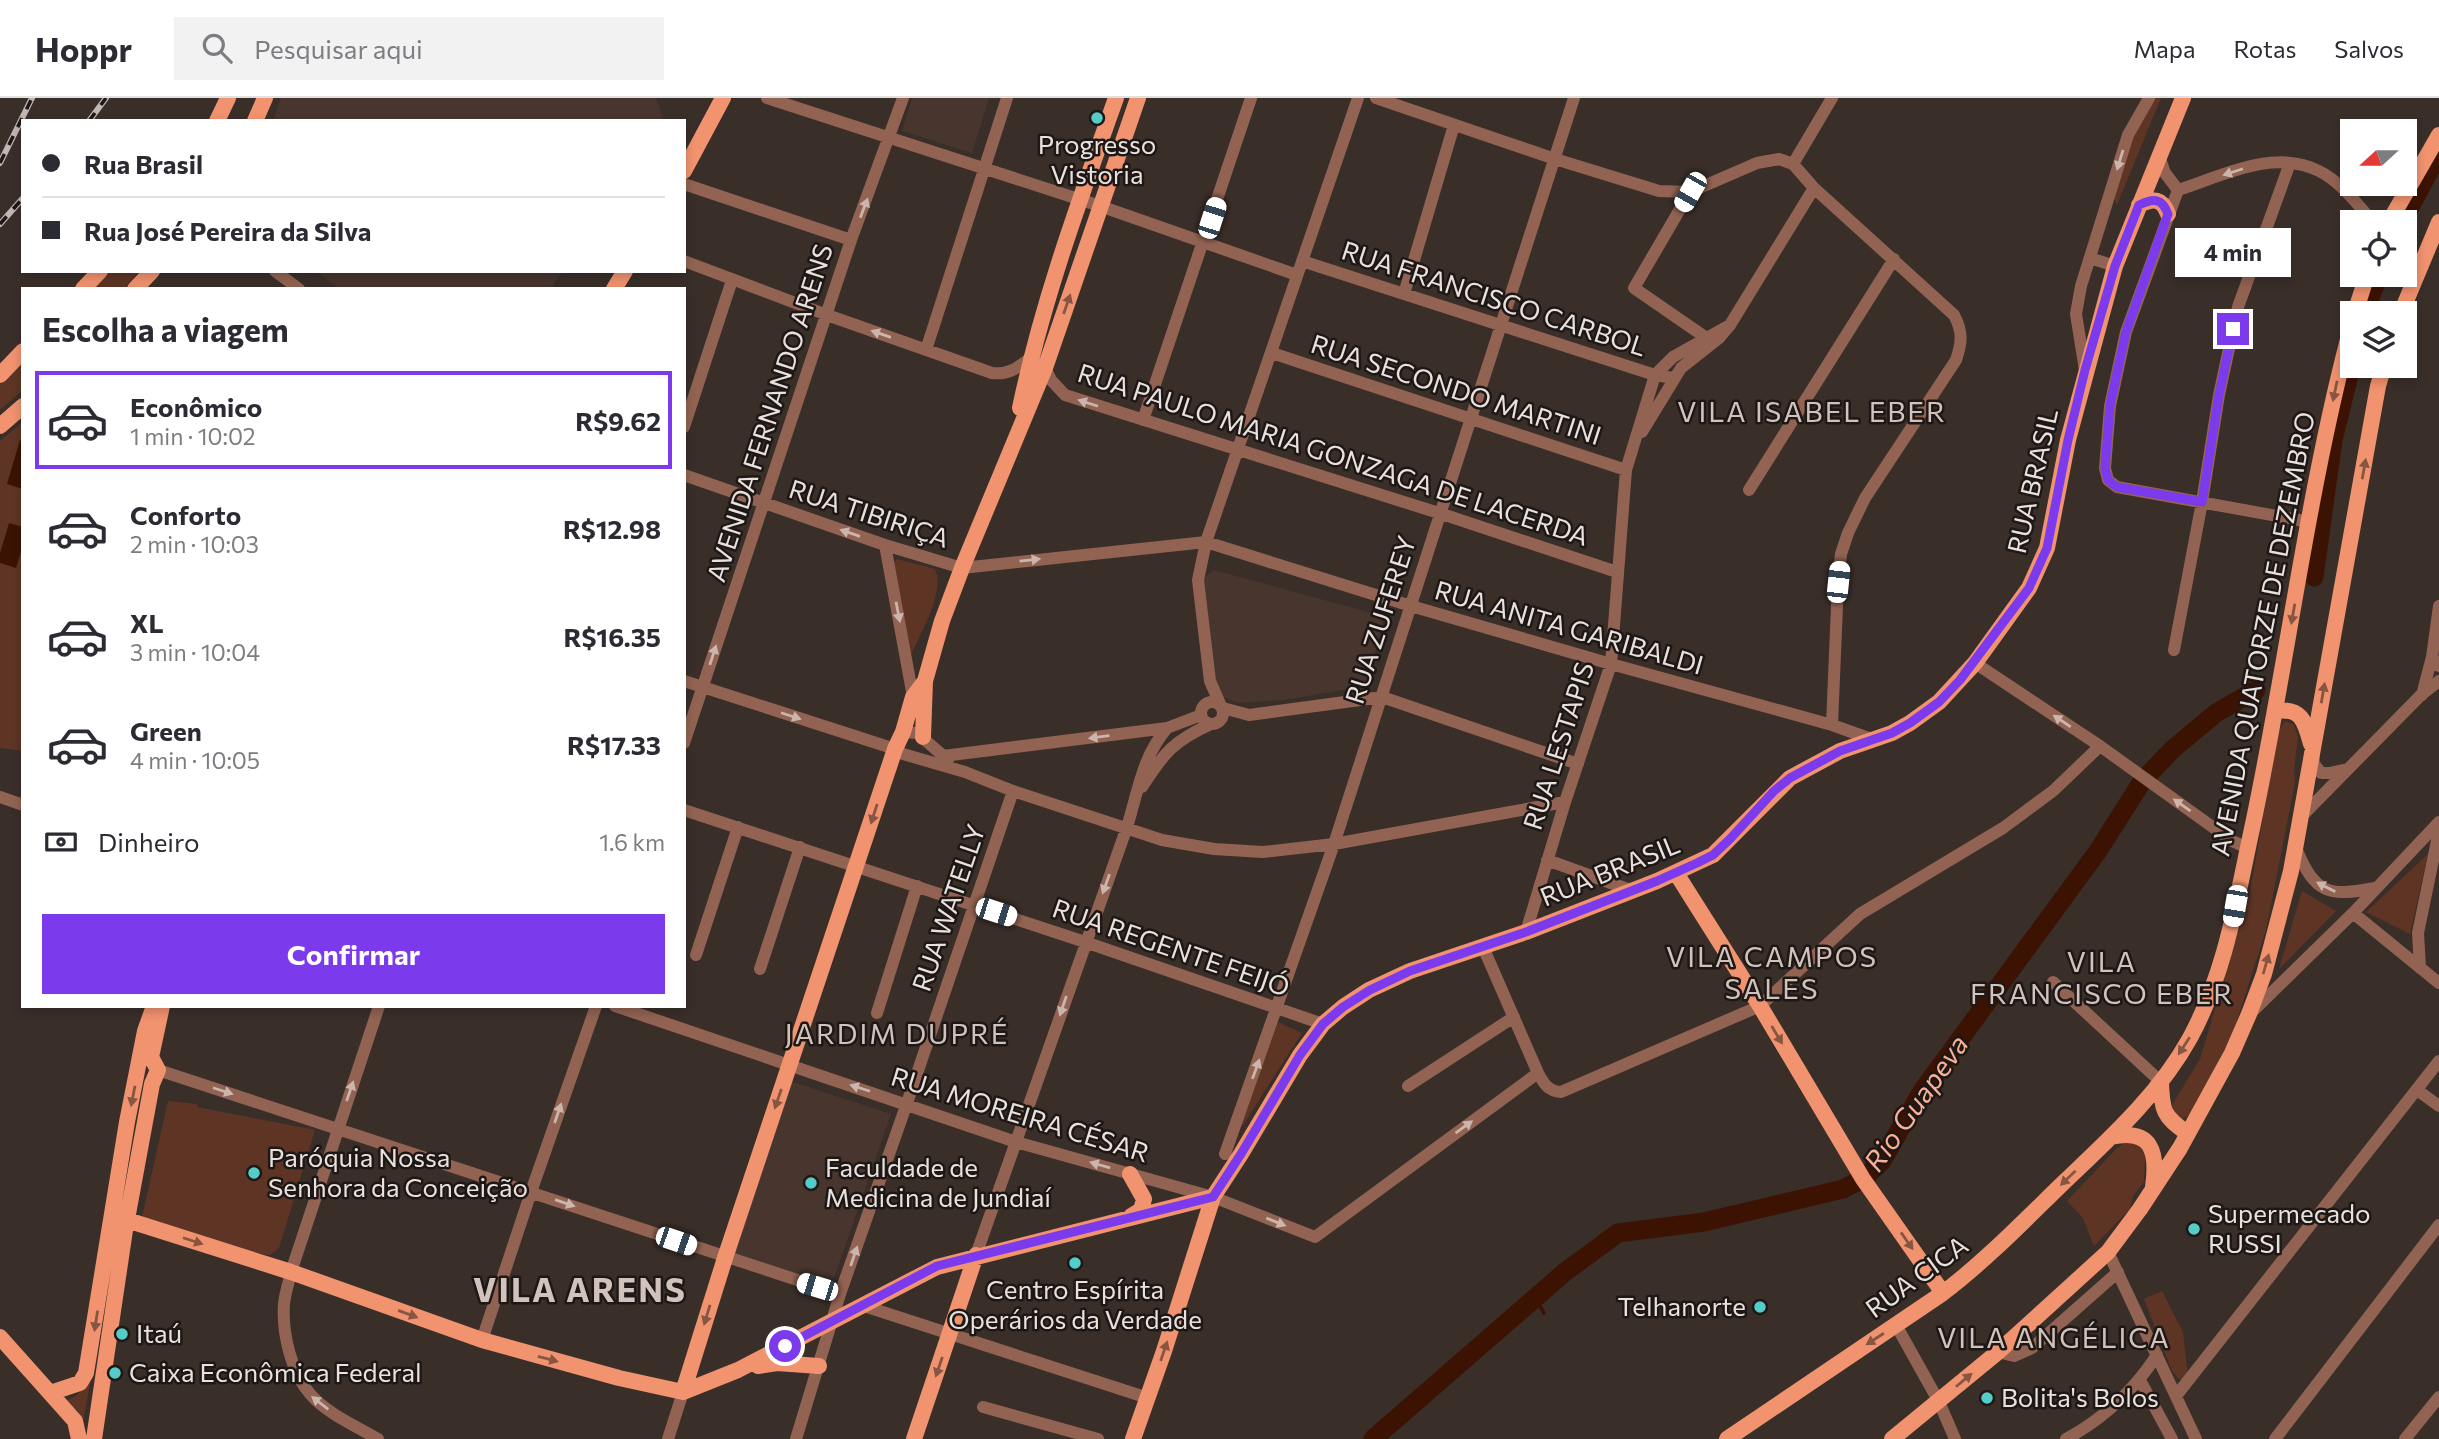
<!DOCTYPE html>
<html lang="pt">
<head>
<meta charset="utf-8">
<style>
	:root { --surface:#fff; --page:#f2f2f3; --text:#2b2b33; --muted:#7c7c81; --line:#e1e1e2; --accent:#7c3aed }
	body { margin:0; font-family:Commissioner,sans-serif; background:var(--page); color:var(--text); height:100vh; display:flex; flex-direction:column; font-size:26px; white-space:nowrap }
	* { box-sizing:border-box; margin:0 }
	p { font-size:23px; color:var(--muted) }
	.icon { flex:none; width:38px; height:38px; fill:none; stroke:currentColor; stroke-width:2; stroke-linecap:round; stroke-linejoin:round }
	.map { position:relative; flex:1; overflow:hidden }
	.panel { position:absolute; left:21px; top:189px; width:665px; height:721px; display:flex; flex-direction:column; background:var(--surface); border-radius:0px; box-shadow:0 4px 10px #0003 }
	.panel>* { flex:none }
	.banner { position:absolute; left:21px; top:21px; width:665px; height:154px; border-radius:0px; box-shadow:0 4px 10px #0003; display:grid; align-content:center; height:154px; padding:0 21px; background:var(--surface) }
	.needle { width:46px; rotate:249deg }
	.tools { position:absolute; left:2340px; top:21px; display:grid; gap:14px }
	.tools a { display:grid; place-items:center; width:77px; height:77px; border-radius:0px; background:var(--surface); box-shadow:0 4px 10px #0003; font-size:35px }
	.end { position:absolute; width:32px; height:32px; margin:-16px; border:9px solid #7c3aed; background:#fff; box-shadow:0 0 0 4px #fff }
	.from { border-radius:50% }
	.bubble { position:absolute; height:49px; border-radius:0px; background:var(--surface); box-shadow:0 4px 10px #0003; font-size:23px; font-weight:700; line-height:49px; text-align:center }
	.car { position:absolute; width:21px; height:42px; margin:-21px -10px; border-radius:9px; box-shadow:0 0 5px 2px #0007; background:linear-gradient(#fff 24%,#345 0 40%,#fff 0 76%,#345 0 86%,#fff 0) }
	.banner b { display:flex; align-items:center; gap:24px; height:66px; font-size:26px }
	.banner b+b { border-top:2px solid var(--line) }
	.banner i { width:18px; height:18px; background:var(--text) }
	ul { padding:0; list-style:none }
	li { display:flex; align-items:center; gap:21px; height:98px; margin:0 14px 10px; padding:0 7px; border:4px solid transparent; border-radius:0px }
	li div { flex:1 }
	li b { display:block; font-size:26px }
	li em { font-style:normal; font-weight:700 }
	li.active { border-color:var(--accent) }
	li>.icon { width:63px; height:63px; stroke-width:1.5 }
	h2 { padding:0 21px; font-size:32px; line-height:84px }
	.pay { display:flex; align-items:center; gap:18px; height:77px; padding:0 21px; font-size:26px }
	.pay p { margin-inline-start:auto }
	.cta { display:flex; gap:14px; margin-top:auto; padding:14px 21px }
	.cta a { flex:1; height:80px; border-radius:0px; background:var(--accent); color:#fff; font-size:28px; font-weight:700; line-height:80px; text-align:center }
	header { display:flex; align-items:center; gap:42px; box-sizing:border-box; height:98px; padding:0 35px; background:var(--surface); border-bottom:2px solid var(--line) }
	header strong { font-size:33px }
	nav { display:flex; gap:38px; margin-inline-start:auto; font-size:24px }
	.search { width:490px; height:63px; background:var(--page); display:flex; align-items:center; gap:18px; box-sizing:border-box; padding:0 24px; border-radius:0px; color:var(--muted); font-size:26px }
	.map>svg:first-child { display:block }
	.built { fill:#47352e }
	.green { fill:#5e3525 }
	.water { fill:#3c1303 }
	.lines { fill:none; stroke-linecap:round; stroke-linejoin:round }
	.stream { stroke:#3c1303; stroke-width:3.5 }
	.river { stroke:#3c1303; stroke-width:19 }
	.minor { stroke:#926352; stroke-width:12 }
	.major { stroke:#f1936f; stroke-width:16 }
	.rail-casing { stroke:#c0b7b4; stroke-width:6 }
	.rail { stroke:#1d1715; stroke-width:3.5; stroke-dasharray:10; stroke-linecap:butt }
	.oneway { fill:#cbb5ad }
	.oneway2 { fill:#875542 }
	.route { stroke:#7c3aed; stroke-width:9 }
	.poi-dot { fill:#54cdc8; stroke:#1d1715; stroke-width:2.5 }
	.labels { text-anchor:middle; stroke-width:5; stroke-linejoin:round; paint-order:stroke }
	.poi-label { font-size:26px; fill:#e9e1de; stroke:#1d1715; text-anchor:start }
	.street-label { font-size:26px; fill:#e9e1de; stroke:#1d1715 }
	.neighbourhood-label { font-size:28px; letter-spacing:2px; fill:#d2c2bc; stroke:#1d1715 }
	.water-label { font-size:28px; font-style:italic; fill:#f9b095; stroke:#1d1715 }
	.district-label { font-size:33px; font-weight:bold; letter-spacing:2px; fill:#d2c2bc; stroke:#1d1715 }
</style>
</head>
<body>
<header>
<strong>Hoppr</strong>
<div class="search"><svg class="icon" aria-label="search" viewBox="0 0 24 24"><circle cx="10" cy="10" r="6"/><path d="M15 15l6 6"/></svg>Pesquisar aqui</div>
<nav><a>Mapa</a><a>Rotas</a><a>Salvos</a></nav>
</header>
<div class="map">
<svg width="2439" height="1341" viewBox="0 0 2439 1341">
	<rect width="100%" height="100%" fill="#3a2e29"/>
	<path class="built" d="M281,0H656L663,20L661,23H273Z
		M912,0H989L972,55L902,33Z
		M316,173H562L551,191H339Z
		M1214,472L1379,517L1383,523L1366,588L1285,602L1239,605L1215,596L1200,482Z
		M790,983L891,1016L831,1189L731,1155Z"/>
	<path class="green" d="M2149,0H2161L2117,107L2112,95Z
		M108,173H139L124,191H90Z
		M23,262V292L0,312V287Z
		M23,324V653L0,650V343Z
		M897,461L935,471C945,495 921,534 911,557L894,465Z
		M2285,623L2294,627L2298,639L2294,671L2295,685L2266,832L2234,932L2192,1016L2182,1021L2173,1017L2172,1007L2200,961L2250,794L2278,634Z
		M2428,756L2410,836L2366,814Z
		M2302,793L2336,813L2279,871Z
		M1278,924L1302,935L1243,1027L1238,1023Z
		M168,1003L197,1006V1009L315,1032L279,1150L270,1157L253,1155L142,1119Z
		M2136,1044L2145,1056L2144,1084L2133,1098L2130,1111L2094,1148L2083,1120L2067,1103L2117,1050L2125,1045Z
		M2162,1193L2183,1234L2188,1279L2184,1282L2179,1281L2172,1273L2144,1201Z
		M91,1281L83,1323L79,1314L67,1303L77,1297Z"/>
	<path class="water" d="M20,342L23,343V391L7,386Z
		M9,425L23,429V447L16,470L0,465V455Z"/>
	<g class="lines">
		<path class="stream" d="M1535,1200L1544,1215"/>
		<path class="river" d="M2402,124L2439,55
			M2364,215L2379,177
			M2314,479L2333,342L2352,265
			M1373,1341L1565,1174L1618,1135L1704,1124L1843,1091L1863,1081L1882,1063L1922,993L2098,753L2143,682L2173,651L2216,615L2256,592"/>
		<path class="minor" d="M767,0L1100,108L1297,177
			M1376,0L1555,61L1659,93L1690,94L1757,65L1779,61L1793,66L1814,90L1954,217C1963,234 1962,244 1956,262L1865,400L1848,435L1841,456L1838,484L1832,627
			M2159,58L2165,75L2178,92
			M1793,66L1832,0
			M684,86L851,142
			M2178,92L2126,234L2110,308L2105,370L2108,382L2117,389L2310,424
			M2178,92C2222,78 2273,50 2319,73C2340,83 2358,107 2373,124
			M1690,94L1634,190L1705,239
			M2090,160L2115,168
			M684,163L827,217L992,275C1008,277 1018,270 1030,260
			M1302,163L1655,277L1673,280
			M275,173L299,191
			M1404,196L1454,27
			M926,252L1007,0
			M1272,255L1626,372
			M1045,270L1051,282L1065,297L1442,416L1617,474
			M2085,272L2076,216L2081,188L2128,37L2149,0
			M1143,322L1251,0
			M684,329L732,182
			M1642,334L1681,270L1719,240L1730,227L1814,90
			M684,377L885,447L962,470L1206,444L1411,508L1611,566L1832,627L1874,642
			M1749,392L1894,161
			M885,447L913,599
			M2439,508L2432,559L2439,568
			M2174,552L2202,404L2219,297L2238,209L2290,65
			M1975,565L2100,648L2232,743L2248,750
			M684,583L895,651L903,656L965,674L1013,693L1162,742L1214,751L1263,754L1334,746L1565,704
			M2422,597L2432,559
			M1201 615a11 11 0 1 1 22 0a11 11 0 1 1-22 0Z
			M1220,606L1210,583L1198,482L1206,444L1358,0
			M1223,610L1249,617L1382,599L1578,666
			M903,634L917,635L948,662
			M684,645L851,142L903,0
			M2313,656L2314,666L2321,675H2329L2348,671
			M943,658L1167,630L1201,617
			M1142,689C1164,655 1173,643 1211,626
			M0,699L23,707
			M684,712L1085,844L1323,926
			M2300,720L2421,597L2439,583
			M2296,750C2315,796 2328,799 2375,790
			M1547,762L1633,793
			M2353,815L2439,885
			M1526,834L1565,704L1611,566L1626,372L1655,277L1673,259L1730,227
			M1483,849L1538,975C1544,986 1548,993 1561,994L1760,908L1860,816L2003,730L2053,693L2100,648
			M696,857L738,729
			M2420,870L2418,835L2439,733
			M760,871L800,749
			M2053,884L2161,984
			M615,908L1016,1044L1213,1099L1315,1139L1538,975
			M2252,914L2353,815L2439,724
			M877,915L917,788
			M158,972L840,1196
			M1408,988L1514,919
			M2417,992L2439,1008
			M1225,1056L1334,746L1574,0
			M2108,1154L2196,1341
			M976,1157L1127,729C1138,694 1142,659 1167,630
			M864,1208L1148,1300
			M1896,1227L1939,1304L1955,1341
			M482,1242L531,1094L596,908
			M1998,1254L2014,1258L2032,1250L2118,1174
			M2140,1282L2172,1341
			M2176,1298L2439,963
			M983,1309L1098,1341
			M378,1341C356,1328 328,1316 311,1297C291,1275 282,1235 284,1206C285,1195 289,1184 291,1174L379,908
			M668,1341L683,1294
			M796,1341L840,1196L907,1005L1013,693
			M2066,1341C2103,1321 2134,1292 2157,1257
			M2275,1341L2439,1127
			M2405,1341L2439,1299"/>
		<path class="major" d="M217,23L228,0
			M255,23L265,0
			M684,73L723,0
			M2139,107C2154,100 2162,100 2168,116
			M2389,124L2439,37
			M83,191L100,173
			M135,191L152,173
			M614,191L625,173
			M2355,215L2367,177
			M2401,215L2439,124
			M0,277L23,253
			M1020,310C1042,204 1080,101 1116,0
			M0,328L23,308
			M2275,613C2302,609 2305,624 2311,646
			M923,639L925,583
			M1676,775L1760,908L1863,1081L1943,1195
			M2161,984C2162,1013 2163,1018 2187,1035
			M2111,1039C2152,1030 2158,1054 2153,1089
			M1130,1076L1144,1101L1141,1112L1131,1118
			M127,1122L291,1174L482,1242L619,1280L683,1294L738,1272L937,1169L1213,1099
			M0,1239L75,1323L79,1341
			M758,1268L777,1265L819,1268
			M683,1294L725,1160L895,651L903,634L913,599L925,583L942,523L962,470L1045,270L1138,0
			M50,1295L80,1285L86,1275L127,1024L145,933L154,908
			M94,1341L125,1132L152,986L158,972L151,959L162,908
			M914,1341L976,1157
			M1133,1341L1164,1253L1213,1099L1241,1056L1300,957L1323,926L1343,909L1369,892L1410,873L1526,834L1657,783L1713,757L1790,680L1840,653L1892,635L1910,625L1939,604L1975,565L2029,490L2047,450L2068,342L2115,168L2183,0
			M1727,1341L1943,1195C1985,1163 2022,1125 2060,1088C2107,1043 2158,998 2190,940C2226,874 2237,799 2253,726C2288,560 2308,390 2352,226
			M1892,1341L1998,1254L2108,1154L2140,1111L2180,1050L2232,955L2249,916L2264,876L2291,773L2378,288L2384,268"/>
		<g class="rail-casing">
			<path id="rail" d="M89,23L106,0
				M0,65L32,0
				M0,126L23,100"/>
		</g>
		<use href="#rail" class="rail"/>
	</g>
	<defs><path id="oneway-solid" d="M-6-.8H1V-3.2L6.5 0L1 3.2V.8H-6Z" transform="scale(1.75)"/></defs>
	<g class="oneway">
		<use href="#oneway-solid" transform="translate(2120 62) rotate(107)"/>
		<use href="#oneway-solid" transform="translate(2233 74) rotate(162)"/>
		<use href="#oneway-solid" transform="translate(864 110) rotate(-69)"/>
		<use href="#oneway-solid" transform="translate(881 236) rotate(-161)"/>
		<use href="#oneway-solid" transform="translate(1088 305) rotate(-162)"/>
		<use href="#oneway-solid" transform="translate(850 435) rotate(-161)"/>
		<use href="#oneway-solid" transform="translate(1030 462) rotate(-6)"/>
		<use href="#oneway-solid" transform="translate(898 514) rotate(79)"/>
		<use href="#oneway-solid" transform="translate(713 557) rotate(-72)"/>
		<use href="#oneway-solid" transform="translate(791 618) rotate(18)"/>
		<use href="#oneway-solid" transform="translate(2062 623) rotate(-146)"/>
		<use href="#oneway-solid" transform="translate(1099 639) rotate(173)"/>
		<use href="#oneway-solid" transform="translate(2182 707) rotate(-145)"/>
		<use href="#oneway-solid" transform="translate(1106 786) rotate(110)"/>
		<use href="#oneway-solid" transform="translate(2326 789) rotate(-153)"/>
		<use href="#oneway-solid" transform="translate(1063 908) rotate(109)"/>
		<use href="#oneway-solid" transform="translate(1256 971) rotate(-70)"/>
		<use href="#oneway-solid" transform="translate(860 990) rotate(-162)"/>
		<use href="#oneway-solid" transform="translate(223 993) rotate(18)"/>
		<use href="#oneway-solid" transform="translate(350 993) rotate(-71)"/>
		<use href="#oneway-solid" transform="translate(558 1015) rotate(-71)"/>
		<use href="#oneway-solid" transform="translate(1464 1029) rotate(-36)"/>
		<use href="#oneway-solid" transform="translate(1100 1067) rotate(-164)"/>
		<use href="#oneway-solid" transform="translate(565 1105) rotate(19)"/>
		<use href="#oneway-solid" transform="translate(1276 1124) rotate(22)"/>
		<use href="#oneway-solid" transform="translate(854 1158) rotate(-71)"/>
		<use href="#oneway-solid" transform="translate(320 1305) rotate(-142)"/>
	</g>
	<g class="oneway2">
		<use href="#oneway-solid" transform="translate(1067 206) rotate(-71)"/>
		<use href="#oneway-solid" transform="translate(2335 293) rotate(102)"/>
		<use href="#oneway-solid" transform="translate(2364 371) rotate(-80)"/>
		<use href="#oneway-solid" transform="translate(2293 516) rotate(100)"/>
		<use href="#oneway-solid" transform="translate(2323 595) rotate(-80)"/>
		<use href="#oneway-solid" transform="translate(874 716) rotate(108)"/>
		<use href="#oneway-solid" transform="translate(2266 866) rotate(-74)"/>
		<use href="#oneway-solid" transform="translate(1777 937) rotate(59)"/>
		<use href="#oneway-solid" transform="translate(2184 948) rotate(123)"/>
		<use href="#oneway-solid" transform="translate(133 998) rotate(101)"/>
		<use href="#oneway-solid" transform="translate(778 1001) rotate(109)"/>
		<use href="#oneway-solid" transform="translate(2068 1080) rotate(136)"/>
		<use href="#oneway-solid" transform="translate(193 1143) rotate(18)"/>
		<use href="#oneway-solid" transform="translate(1907 1143) rotate(55)"/>
		<use href="#oneway-solid" transform="translate(408 1216) rotate(20)"/>
		<use href="#oneway-solid" transform="translate(707 1217) rotate(107)"/>
		<use href="#oneway-solid" transform="translate(96 1223) rotate(99)"/>
		<use href="#oneway-solid" transform="translate(1875 1241) rotate(147)"/>
		<use href="#oneway-solid" transform="translate(1164 1253) rotate(-71)"/>
		<use href="#oneway-solid" transform="translate(548 1261) rotate(15)"/>
		<use href="#oneway-solid" transform="translate(939 1269) rotate(109)"/>
		<use href="#oneway-solid" transform="translate(1964 1282) rotate(-40)"/>
	</g>
	<g class="lines">
		<path class="route" d="M785,1248L937,1168L1213,1099L1241,1056L1300,957L1323,926L1343,909L1370,892L1410,873L1526,834L1657,783L1697,765L1713,757L1730,741L1774,693L1790,680L1840,653L1892,635L1910,625L1939,604L1960,582L2029,490L2047,450L2068,342L2085,272L2115,168L2139,107C2154,100 2162,100 2168,116L2126,234L2110,307L2105,370L2108,382L2117,389L2202,404L2219,297L2233,231"/>
	</g>
	<g class="poi-dot">
		<circle cx="1097" cy="20" r="7"/>
		<circle cx="254" cy="1075" r="7"/>
		<circle cx="811" cy="1085" r="7"/>
		<circle cx="2194" cy="1131" r="7"/>
		<circle cx="1075" cy="1165" r="7"/>
		<circle cx="1760" cy="1209" r="7"/>
		<circle cx="122" cy="1236" r="7"/>
		<circle cx="115" cy="1275" r="7"/>
		<circle cx="1987" cy="1300" r="7"/>
	</g>
	<g class="labels">
		<g class="poi-label">
			<text x="1097" y="56" text-anchor="middle">Progresso<tspan x="1097" dy="30">Vistoria</tspan></text>
			<text x="268" y="1069">Paróquia Nossa<tspan x="268" dy="30">Senhora da Conceição</tspan></text>
			<text x="825" y="1079">Faculdade de<tspan x="825" dy="30">Medicina de Jundiaí</tspan></text>
			<text x="2208" y="1125">Supermecado<tspan x="2208" dy="30">RUSSI</tspan></text>
			<text x="1075" y="1201" text-anchor="middle">Centro Espírita<tspan x="1075" dy="30">Operários da Verdade</tspan></text>
			<text x="1746" y="1218" text-anchor="end">Telhanorte</text>
			<text x="136" y="1245">Itaú</text>
			<text x="129" y="1284">Caixa Econômica Federal</text>
			<text x="2001" y="1309">Bolita's Bolos</text>
		</g>
		<g class="street-label">
			<text transform="translate(1494 201) rotate(18)" y="9">RUA FRANCISCO CARBOL</text>
			<text transform="translate(1456 292) rotate(18)" y="9">RUA SECONDO MARTINI</text>
			<text transform="translate(770 315) rotate(-72)" y="9">AVENIDA FERNANDO ARENS</text>
			<text transform="translate(1333 357) rotate(18)" y="9">RUA PAULO MARIA GONZAGA DE LACERDA</text>
			<text transform="translate(2033 383) rotate(-77)" y="9">RUA BRASIL</text>
			<text transform="translate(869 416) rotate(18)" y="9">RUA TIBIRIÇA</text>
			<text transform="translate(1381 522) rotate(-72)" y="9">RUA ZUFEREY</text>
			<text transform="translate(1569 530) rotate(16)" y="9">RUA ANITA GARIBALDI</text>
			<text transform="translate(2263 536) rotate(-79)" y="9">AVENIDA QUATORZE DE DEZEMBRO</text>
			<text transform="translate(1559 648) rotate(-72)" y="9">RUA LESTAPIS</text>
			<text transform="translate(1610 773) rotate(-22)" y="9">RUA BRASIL</text>
			<text transform="translate(949 810) rotate(-71)" y="9">RUA WATELLY</text>
			<text transform="translate(1171 850) rotate(19)" y="9">RUA REGENTE FEIJÓ</text>
			<text transform="translate(1020 1017) rotate(17)" y="9">RUA MOREIRA CÉSAR</text>
			<text transform="translate(1917 1179) rotate(-36)" y="9">RUA CICA</text>
		</g>
		<g class="neighbourhood-label">
			<text x="1812" y="324">VILA ISABEL EBER</text>
			<text x="1772" y="869">VILA CAMPOS<tspan x="1772" dy="32">SALES</tspan></text>
			<text x="2102" y="874">VILA<tspan x="2102" dy="32">FRANCISCO EBER</tspan></text>
			<text x="897" y="946">JARDIM DUPRÉ</text>
			<text x="2054" y="1250">VILA ANGÉLICA</text>
		</g>
		<g class="water-label">
			<text transform="translate(1916 1005) rotate(-55)" y="10">Rio Guapeva</text>
		</g>
		<g class="district-label">
			<text x="580" y="1204">VILA ARENS</text>
		</g>
	</g>
</svg>
<div class="tools">
<a><svg class="needle" viewBox="-14 -14 28 28"><path d="M0-13l5 13h-10z" fill="#e53935"/><path d="M0 13l5-13h-10z" fill="#7c7c81"/></svg></a>
<a><svg class="icon" aria-label="locate" viewBox="0 0 24 24"><circle cx="12" cy="12" r="6"/><path d="M12 2v4M12 18v4M2 12h4M18 12h4"/></svg></a>
<a><svg class="icon" aria-label="layers" viewBox="0 0 24 24"><path d="M12 4l9 5-9 5-9-5zM3 14l9 5 9-5"/></svg></a>
</div>
<i class="end from" style="left:785px;top:1248px"></i>
<i class="end" style="left:2233px;top:231px"></i>
<div class="bubble" style="left:2175px;top:130px;width:116px">4 min</div>
<i class="car" style="left:1690px;top:94px;rotate:210deg"></i>
<i class="car" style="left:1212px;top:120px;rotate:18deg"></i>
<i class="car" style="left:1838px;top:484px;rotate:6deg"></i>
<i class="car" style="left:2235px;top:808px;rotate:190deg"></i>
<i class="car" style="left:996px;top:814px;rotate:108deg"></i>
<i class="car" style="left:676px;top:1143px;rotate:109deg"></i>
<i class="car" style="left:817px;top:1189px;rotate:287deg"></i>
<div class="banner">
<b><i class="from"></i>Rua Brasil</b>
<b><i></i>Rua José Pereira da Silva</b>
</div>
<section class="panel">
<h2>Escolha a viagem</h2>
<ul>
<li class="active"><svg class="icon" aria-label="car" viewBox="0 0 24 24"><path d="M5 17H2v-5l4-1 3-4h7l3 4 3 1v5h-3M9 17h6M6 11h13"/><circle cx="7" cy="17" r="2"/><circle cx="17" cy="17" r="2"/></svg><div><b>Econômico</b><p>1 min · 10:02</p></div><em>R$9.62</em></li>
<li><svg class="icon" aria-label="car" viewBox="0 0 24 24"><path d="M5 17H2v-5l4-1 3-4h7l3 4 3 1v5h-3M9 17h6M6 11h13"/><circle cx="7" cy="17" r="2"/><circle cx="17" cy="17" r="2"/></svg><div><b>Conforto</b><p>2 min · 10:03</p></div><em>R$12.98</em></li>
<li><svg class="icon" aria-label="car" viewBox="0 0 24 24"><path d="M5 17H2v-5l4-1 3-4h7l3 4 3 1v5h-3M9 17h6M6 11h13"/><circle cx="7" cy="17" r="2"/><circle cx="17" cy="17" r="2"/></svg><div><b>XL</b><p>3 min · 10:04</p></div><em>R$16.35</em></li>
<li><svg class="icon" aria-label="car" viewBox="0 0 24 24"><path d="M5 17H2v-5l4-1 3-4h7l3 4 3 1v5h-3M9 17h6M6 11h13"/><circle cx="7" cy="17" r="2"/><circle cx="17" cy="17" r="2"/></svg><div><b>Green</b><p>4 min · 10:05</p></div><em>R$17.33</em></li>
</ul>
<div class="pay"><svg class="icon" aria-label="cash" viewBox="0 0 24 24"><path d="M3 7h18v10H3z"/><circle cx="12" cy="12" r="2"/></svg>Dinheiro<p>1.6 km</p></div>
<div class="cta"><a>Confirmar</a></div>
</section>
</div>
</body>
</html>
